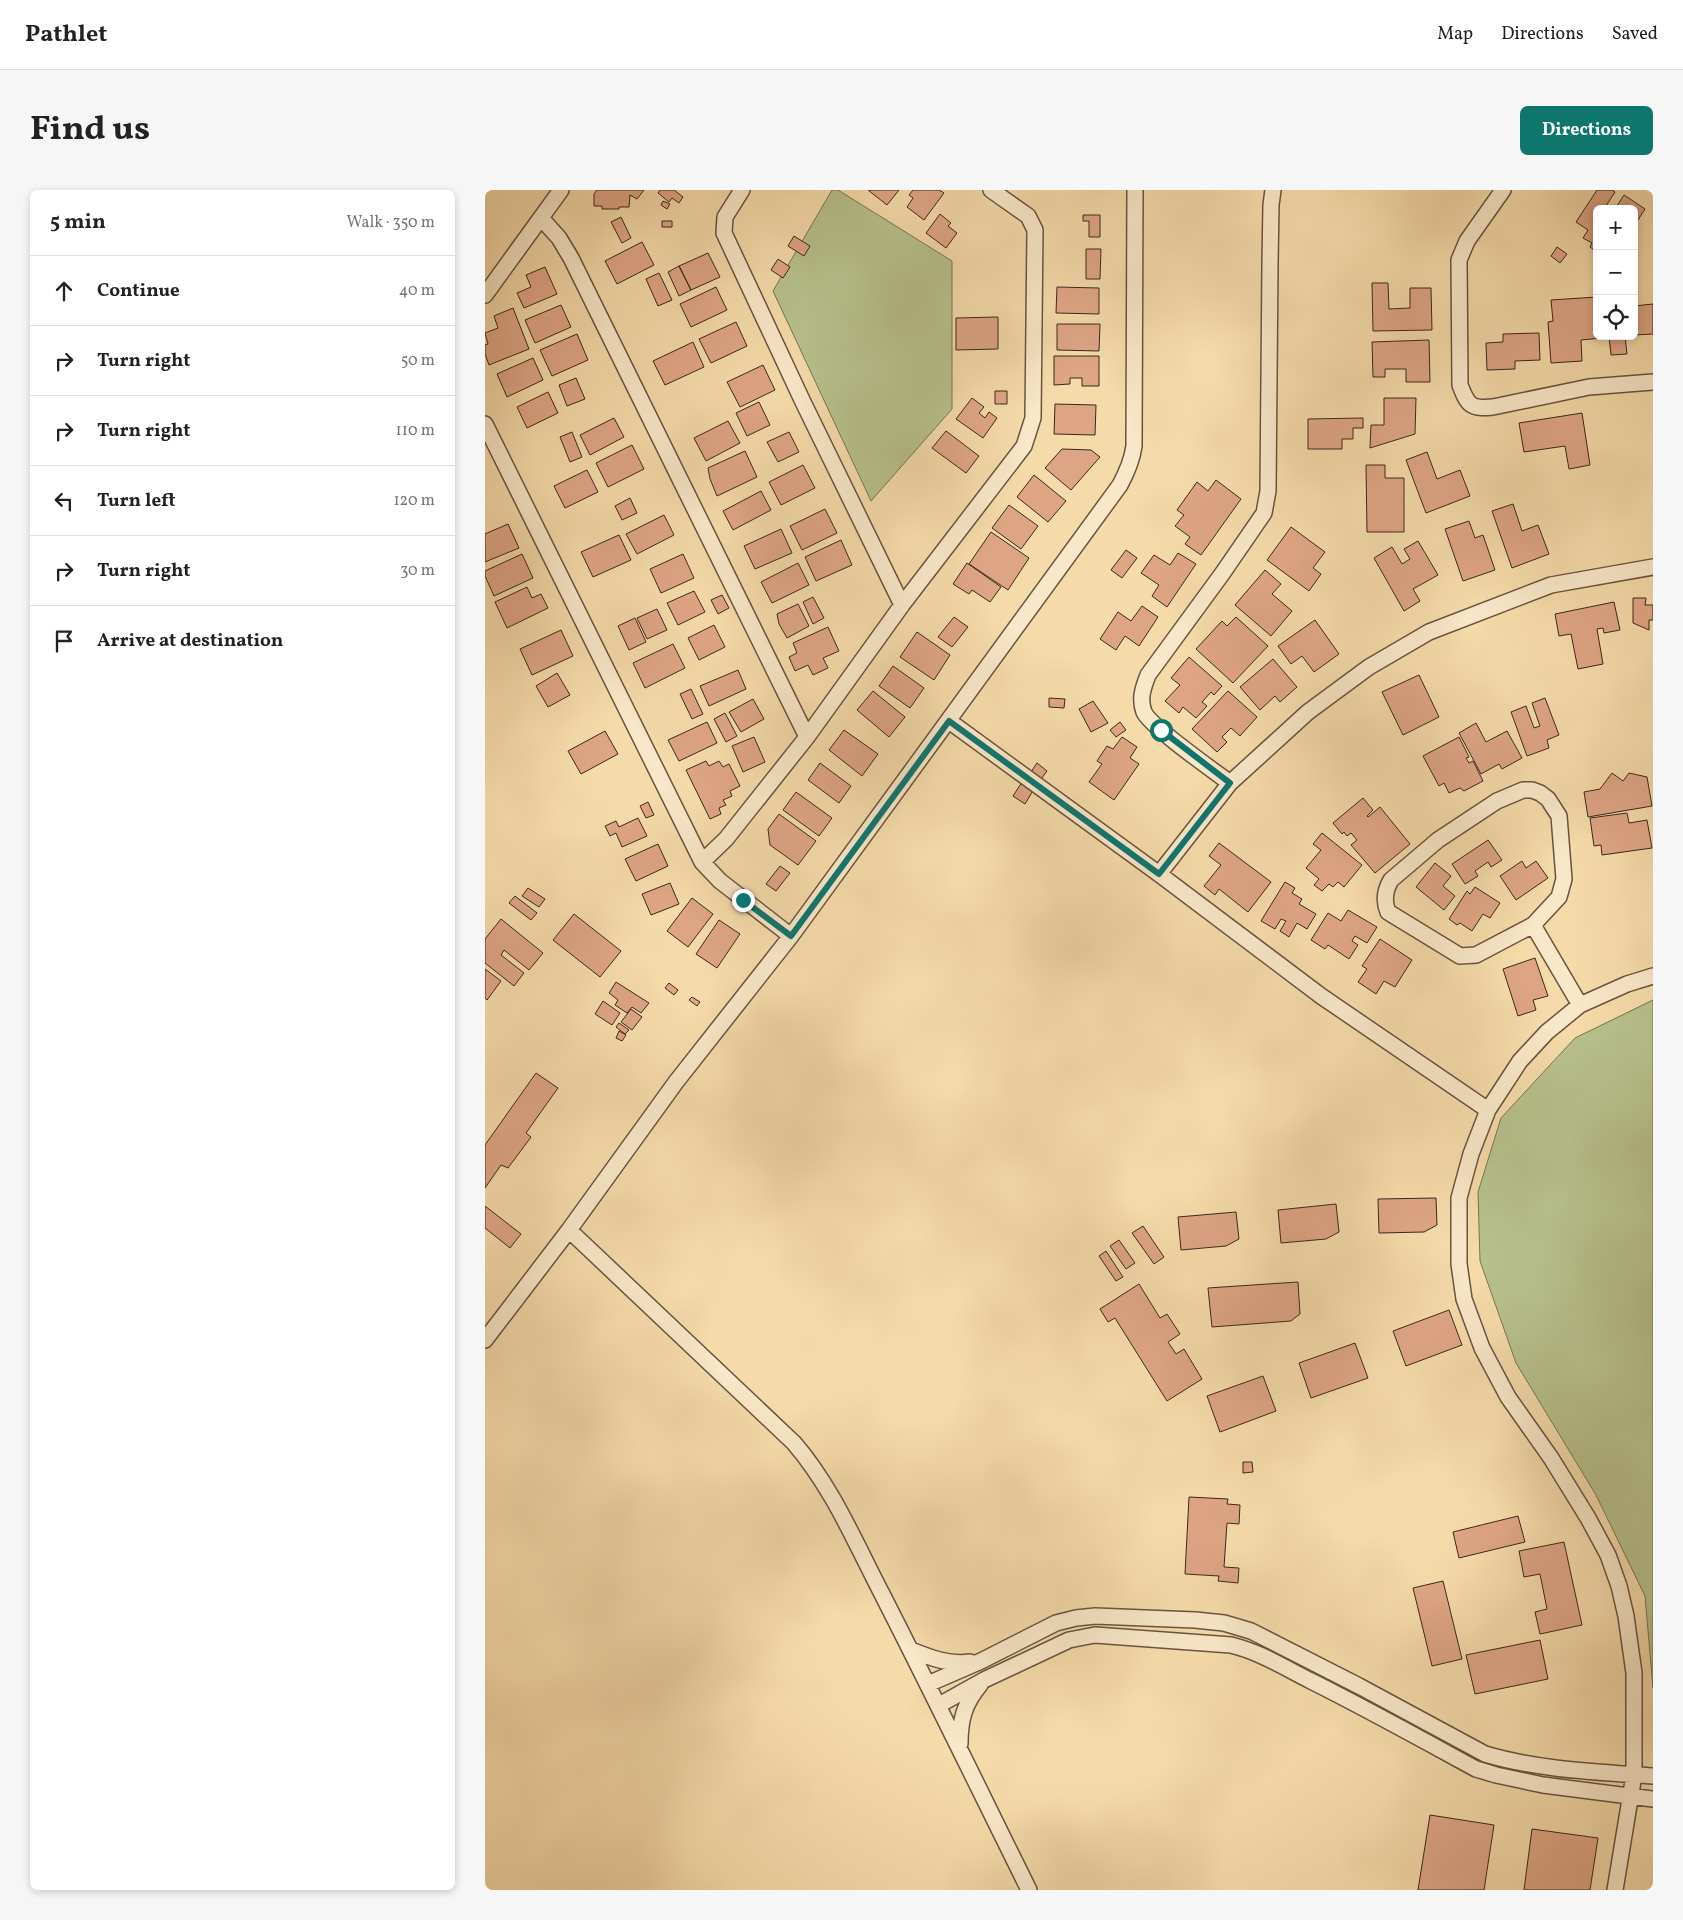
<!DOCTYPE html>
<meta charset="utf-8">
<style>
body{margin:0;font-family:Vollkorn,serif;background:#f6f6f6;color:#222}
.controls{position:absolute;right:15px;top:15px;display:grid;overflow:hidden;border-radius:8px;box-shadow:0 2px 8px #0003}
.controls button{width:45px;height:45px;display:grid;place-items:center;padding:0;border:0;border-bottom:1px solid #e0e0e0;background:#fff;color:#222;font:25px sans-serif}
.stop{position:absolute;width:15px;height:15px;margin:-11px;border:4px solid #0f766e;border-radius:50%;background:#fff}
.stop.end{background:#0f766e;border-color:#fff;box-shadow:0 1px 5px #0008}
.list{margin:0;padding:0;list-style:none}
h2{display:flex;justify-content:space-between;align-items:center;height:65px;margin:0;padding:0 20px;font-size:21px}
h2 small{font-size:16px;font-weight:400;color:#767676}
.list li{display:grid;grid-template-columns:32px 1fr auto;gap:15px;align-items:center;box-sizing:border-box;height:70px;padding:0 20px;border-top:1px solid #e0e0e0}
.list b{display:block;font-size:19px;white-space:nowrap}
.list em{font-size:16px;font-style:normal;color:#767676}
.icon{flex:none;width:28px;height:28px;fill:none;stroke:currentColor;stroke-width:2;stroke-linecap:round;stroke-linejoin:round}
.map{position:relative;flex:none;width:1168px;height:1700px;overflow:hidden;border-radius:8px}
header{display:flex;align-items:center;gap:30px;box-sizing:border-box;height:70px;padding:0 25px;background:#fff;border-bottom:1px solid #e0e0e0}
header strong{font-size:24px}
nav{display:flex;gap:28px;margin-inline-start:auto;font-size:18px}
.intro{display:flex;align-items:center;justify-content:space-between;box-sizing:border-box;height:120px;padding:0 30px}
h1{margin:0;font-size:35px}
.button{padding:12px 22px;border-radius:8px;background:#0f766e;color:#fff;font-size:18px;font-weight:700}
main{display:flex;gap:30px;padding:0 30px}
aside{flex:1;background:#fff;border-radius:8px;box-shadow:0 2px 8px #0003}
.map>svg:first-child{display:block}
.green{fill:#b7c18c;stroke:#7a7454}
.building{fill:#dea585;stroke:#3c281c}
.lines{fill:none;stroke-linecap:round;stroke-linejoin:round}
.minor-casing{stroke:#6a5440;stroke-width:18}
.minor{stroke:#f8e7c8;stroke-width:15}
.route{stroke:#0f766e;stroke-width:6}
</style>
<header>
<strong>Pathlet</strong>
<nav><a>Map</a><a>Directions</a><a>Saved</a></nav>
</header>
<div class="intro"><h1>Find us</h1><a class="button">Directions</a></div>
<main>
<aside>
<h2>5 min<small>Walk · 350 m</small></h2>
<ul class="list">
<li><svg class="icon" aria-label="ahead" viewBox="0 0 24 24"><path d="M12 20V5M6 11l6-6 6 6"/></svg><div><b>Continue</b></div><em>40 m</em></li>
<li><svg class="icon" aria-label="right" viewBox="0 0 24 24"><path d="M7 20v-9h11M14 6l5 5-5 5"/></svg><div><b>Turn right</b></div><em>50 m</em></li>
<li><svg class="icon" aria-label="right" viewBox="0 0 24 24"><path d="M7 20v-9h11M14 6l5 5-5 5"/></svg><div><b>Turn right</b></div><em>110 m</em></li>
<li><svg class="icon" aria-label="left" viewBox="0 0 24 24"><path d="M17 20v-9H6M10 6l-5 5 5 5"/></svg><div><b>Turn left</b></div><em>120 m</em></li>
<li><svg class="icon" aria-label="right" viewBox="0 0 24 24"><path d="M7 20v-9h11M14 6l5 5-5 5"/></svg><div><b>Turn right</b></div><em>30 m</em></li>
<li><svg class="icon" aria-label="arrive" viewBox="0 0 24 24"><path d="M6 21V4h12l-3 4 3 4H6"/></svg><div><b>Arrive at destination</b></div></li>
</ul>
</aside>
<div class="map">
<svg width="1168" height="1700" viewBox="0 0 1168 1700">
<rect width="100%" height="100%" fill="#f5daaa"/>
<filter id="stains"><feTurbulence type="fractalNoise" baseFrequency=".004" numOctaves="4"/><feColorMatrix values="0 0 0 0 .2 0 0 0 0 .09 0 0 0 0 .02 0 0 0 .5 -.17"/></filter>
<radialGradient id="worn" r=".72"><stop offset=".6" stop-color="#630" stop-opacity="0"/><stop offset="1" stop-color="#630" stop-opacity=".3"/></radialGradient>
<path class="green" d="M 347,0 L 353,0 L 467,71 L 467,219 L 386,311 L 288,101 Z
M 1168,810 L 1168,1498 L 1160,1406 L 1111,1305 L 1031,1173 L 995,1071 L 993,1002 L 1016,928 L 1090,848 Z"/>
<path class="building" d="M 112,0 L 159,0 L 152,9 L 145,5 L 144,17 L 134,17 L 134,19 L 117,19 L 117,16 L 109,16 L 109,4 Z
M 175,0 L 189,0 L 198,7 L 194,13 L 187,8 L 184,12 L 173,3 Z
M 383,0 L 414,0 L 402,15 Z
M 428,0 L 454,0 L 459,3 L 439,30 L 422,17 L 428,8 L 424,5 Z
M 1112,0 L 1127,0 L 1130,2 L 1119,19 L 1112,19 L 1112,62 L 1105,57 L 1107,53 L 1098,48 L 1103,40 L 1091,32 Z
M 1139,5 L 1160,19 L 1149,36 L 1149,19 L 1130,19 Z
M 178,11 L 185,14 L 182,19 L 176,15 Z
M 455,24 L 466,33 L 463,36 L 472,43 L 461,58 L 441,43 Z
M 598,25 L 615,25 L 615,47 L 604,47 L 604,31 L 598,31 Z
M 136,27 L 146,48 L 137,53 L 126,32 Z
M 177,31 L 187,31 L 187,37 L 177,37 Z
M 309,46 L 325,56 L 319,66 L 303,56 Z
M 157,52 L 169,75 L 132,94 L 120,71 Z
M 1072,57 L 1082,64 L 1075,73 L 1066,66 Z
M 601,59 L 616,59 L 615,89 L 601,89 Z
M 223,63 L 235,87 L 206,100 L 194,76 Z
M 293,69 L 305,77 L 298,88 L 286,80 Z
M 194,76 L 206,100 L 194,106 L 183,82 Z
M 60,77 L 72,104 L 39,118 L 32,103 L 46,97 L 41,85 Z
M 174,83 L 187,110 L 173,116 L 161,89 Z
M 887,93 L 903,93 L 904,119 L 925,118 L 925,98 L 946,98 L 947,140 L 888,141 Z
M 231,97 L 242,120 L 206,137 L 195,114 Z
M 572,97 L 614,98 L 614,124 L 571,123 Z
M 1112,107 L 1112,146 L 1117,146 L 1117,148 L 1096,150 L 1097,171 L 1066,173 L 1063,132 L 1068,131 L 1066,110 Z
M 1168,114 L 1168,144 L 1149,145 L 1149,116 Z
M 76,115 L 86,137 L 50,153 L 40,130 Z
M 28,118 L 44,159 L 4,175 L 0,164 L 0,155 L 3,154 L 0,143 L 13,138 L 9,126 Z
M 513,127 L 513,159 L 471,160 L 471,128 Z
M 251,132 L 262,156 L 226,173 L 214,149 Z
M 572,134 L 615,134 L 614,161 L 572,160 Z
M 1054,143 L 1055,170 L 1030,171 L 1030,179 L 1002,180 L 1001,153 L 1018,152 L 1018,144 Z
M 92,144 L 103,170 L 67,186 L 55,160 Z
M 1124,146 L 1140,146 L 1142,164 L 1126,165 Z
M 944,150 L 945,192 L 921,192 L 921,179 L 900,179 L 900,187 L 888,187 L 887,152 Z
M 208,152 L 219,177 L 180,195 L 168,171 Z
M 569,166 L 614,166 L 614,196 L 597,196 L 597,188 L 585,188 L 585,194 L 569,195 Z
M 48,168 L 58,190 L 22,207 L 12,184 Z
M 278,175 L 290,200 L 255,217 L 242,192 Z
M 91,188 L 100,209 L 82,216 L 74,195 Z
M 510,201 L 522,201 L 522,214 L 510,214 Z
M 63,202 L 73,223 L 42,238 L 32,217 Z
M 487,208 L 499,217 L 494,223 L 500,228 L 504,222 L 512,228 L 498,248 L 471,229 Z
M 899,208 L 931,208 L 930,244 L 885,258 L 886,235 L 899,235 Z
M 274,212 L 285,235 L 262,246 L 251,223 Z
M 570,214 L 611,215 L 610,245 L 569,244 Z
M 1097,223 L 1105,275 L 1084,279 L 1080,256 L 1039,262 L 1034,233 Z
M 129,228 L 139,247 L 105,265 L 95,245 Z
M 878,228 L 878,238 L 868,238 L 868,249 L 857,249 L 857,259 L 823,259 L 823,229 Z
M 243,231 L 255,253 L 221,271 L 209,248 Z
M 461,241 L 494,266 L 481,283 L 447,258 Z
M 87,242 L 97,267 L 85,272 L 75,247 Z
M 304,242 L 314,262 L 293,272 L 282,252 Z
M 147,255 L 159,279 L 123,297 L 111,273 Z
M 577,259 L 606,260 L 615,267 L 586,300 L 560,278 Z
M 260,261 L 272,287 L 232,306 L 225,289 L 223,278 Z
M 942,262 L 952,289 L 975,280 L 985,306 L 941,323 L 921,270 Z
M 318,275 L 330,298 L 296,315 L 284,292 Z
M 881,275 L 900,275 L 900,288 L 919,288 L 919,342 L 882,342 Z
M 102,280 L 113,302 L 80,318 L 69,296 Z
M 549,285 L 581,311 L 563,332 L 532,307 Z
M 731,290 L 756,309 L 716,365 L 700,354 L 705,347 L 690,336 L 699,325 L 692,320 L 712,292 L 723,301 Z
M 276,301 L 286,320 L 248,340 L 238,321 Z
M 145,308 L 152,323 L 137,330 L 130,316 Z
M 1028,314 L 1037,341 L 1053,335 L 1064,364 L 1027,378 L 1007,321 Z
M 524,315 L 553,336 L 536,359 L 507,338 Z
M 340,319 L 352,343 L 317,360 L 305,336 Z
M 179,325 L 189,345 L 152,364 L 141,344 Z
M 984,331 L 990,348 L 998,345 L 1010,380 L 978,391 L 960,339 Z
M 23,334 L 34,358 L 0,372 L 0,344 Z
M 806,337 L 840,362 L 828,378 L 836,384 L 824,401 L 782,370 Z
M 296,339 L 307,363 L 270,379 L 259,356 Z
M 506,342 L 544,368 L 523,400 L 484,374 Z
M 134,345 L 146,370 L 108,387 L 96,362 Z
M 356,350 L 367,375 L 331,391 L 320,367 Z
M 933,351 L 953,385 L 928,399 L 935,411 L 919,421 L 889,368 L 907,357 L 917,374 L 925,369 L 919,359 Z
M 641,360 L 652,368 L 637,388 L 626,380 Z
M 693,363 L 711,374 L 682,417 L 667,406 L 674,395 L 656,383 L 669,365 L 685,375 Z
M 37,364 L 48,388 L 9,406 L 0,386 L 0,381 Z
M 198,364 L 209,388 L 176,403 L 165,379 Z
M 313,373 L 324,395 L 287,413 L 276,392 Z
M 482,373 L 516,397 L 505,412 L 487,400 L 484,404 L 468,394 Z
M 780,380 L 796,394 L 787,404 L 807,421 L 786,446 L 750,415 Z
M 42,397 L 47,408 L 56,404 L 63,418 L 22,438 L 10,412 Z
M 209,401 L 220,422 L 193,435 L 182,413 Z
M 237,405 L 244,418 L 233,424 L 226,410 Z
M 328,407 L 339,428 L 328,434 L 318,412 Z
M 1148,408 L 1161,408 L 1160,415 L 1168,415 L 1168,430 L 1164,430 L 1164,440 L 1148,433 Z
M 1129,412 L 1135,440 L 1119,443 L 1118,438 L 1112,439 L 1118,474 L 1093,479 L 1086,444 L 1074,446 L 1070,424 Z
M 313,414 L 324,436 L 302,448 L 294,434 L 292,424 Z
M 657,416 L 673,427 L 654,456 L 640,446 L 631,460 L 615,449 L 633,422 L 646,431 Z
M 172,419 L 182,440 L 162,449 L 152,428 Z
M 469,427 L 483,437 L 467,457 L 453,447 Z
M 751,427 L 783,456 L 748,493 L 711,459 L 737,431 L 742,436 Z
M 150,428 L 161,452 L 144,460 L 133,436 Z
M 830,430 L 854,464 L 829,482 L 817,466 L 806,474 L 793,456 Z
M 229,435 L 240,457 L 214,470 L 203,448 Z
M 343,437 L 354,461 L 338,468 L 343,478 L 328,485 L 323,475 L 310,481 L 304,467 L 312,463 L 308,453 Z
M 76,440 L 88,466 L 47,485 L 35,459 Z
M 432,442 L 465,465 L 449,490 L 415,467 Z
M 188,454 L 200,478 L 160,498 L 148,473 Z
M 704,467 L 737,496 L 729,505 L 726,502 L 717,512 L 722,516 L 711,528 L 698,517 L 694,523 L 680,511 L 695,495 L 686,488 Z
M 788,469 L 812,497 L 795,512 L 790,506 L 775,520 L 755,497 Z
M 408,476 L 439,498 L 425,518 L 394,496 Z
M 253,480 L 261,499 L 224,516 L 215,496 Z
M 72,483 L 85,505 L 63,517 L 51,496 Z
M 934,485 L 954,527 L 918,545 L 897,502 Z
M 206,499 L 218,524 L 207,529 L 195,504 Z
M 388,501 L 420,527 L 404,547 L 372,520 Z
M 743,501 L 772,527 L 755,546 L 746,538 L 737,547 L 742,552 L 732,562 L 707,539 Z
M 564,508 L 580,509 L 579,518 L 564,517 Z
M 1060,508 L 1074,545 L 1062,550 L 1064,558 L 1042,566 L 1026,522 L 1041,516 L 1049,538 L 1055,536 L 1047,513 Z
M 268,509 L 279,529 L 256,542 L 244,522 Z
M 608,511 L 623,533 L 606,542 L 594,519 Z
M 240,523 L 252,546 L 241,552 L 229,529 Z
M 222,532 L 232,553 L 194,571 L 183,550 Z
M 635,532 L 641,540 L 631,547 L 625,540 Z
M 991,533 L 1001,552 L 1022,541 L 1037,568 L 1017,579 L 1014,574 L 996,584 L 974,543 Z
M 359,540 L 393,564 L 377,586 L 344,560 Z
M 120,541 L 133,564 L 96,584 L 83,561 Z
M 269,547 L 280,572 L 258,582 L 247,556 Z
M 637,547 L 652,557 L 645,568 L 654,574 L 629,610 L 604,592 L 617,574 L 612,571 L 622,556 L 628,559 Z
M 974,547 L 984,567 L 981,568 L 984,573 L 988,571 L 998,591 L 979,601 L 975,598 L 964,603 L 959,593 L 954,596 L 938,566 Z
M 221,571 L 224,576 L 234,571 L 238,577 L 244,574 L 255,596 L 245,601 L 247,606 L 238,610 L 241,615 L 234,618 L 236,624 L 225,629 L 201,580 Z
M 335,573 L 366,596 L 354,613 L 323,590 Z
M 552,573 L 562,581 L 554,592 L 544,585 Z
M 1127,583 L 1138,591 L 1144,583 L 1162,587 L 1167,616 L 1103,627 L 1099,602 L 1115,599 Z
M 537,592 L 549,599 L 540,614 L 528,606 Z
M 311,602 L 347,628 L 334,646 L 298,620 Z
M 878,608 L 888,620 L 882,626 L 883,627 L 895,617 L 925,654 L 890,683 L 866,655 L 872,650 L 866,643 L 862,646 L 859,642 L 857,644 L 848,633 Z
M 163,612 L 169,625 L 161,628 L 155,616 Z
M 1142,623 L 1144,633 L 1162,630 L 1167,658 L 1117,665 L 1116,655 L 1109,656 L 1105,628 Z
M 294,624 L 331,651 L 313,675 L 285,655 L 283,639 Z
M 153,628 L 162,646 L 137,657 L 131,643 L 125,646 L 120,636 L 131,631 L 134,637 Z
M 837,643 L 877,675 L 859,697 L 853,692 L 848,697 L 844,694 L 837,701 L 829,695 L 834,689 L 821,678 L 836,660 L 828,654 Z
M 1003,650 L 1017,670 L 1006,677 L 1003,672 L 990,681 L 993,686 L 980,694 L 967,674 Z
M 734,653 L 786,692 L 763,722 L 734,699 L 730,705 L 719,696 L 736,675 L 724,666 Z
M 173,654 L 183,676 L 151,691 L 140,669 Z
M 1037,671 L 1041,678 L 1051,671 L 1063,688 L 1031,710 L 1015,686 Z
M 950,673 L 966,686 L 958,696 L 970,706 L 959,720 L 931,697 Z
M 295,676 L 305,683 L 291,701 L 281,694 Z
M 800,692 L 810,698 L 807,703 L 817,709 L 814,714 L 831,724 L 822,739 L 812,733 L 804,747 L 795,741 L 801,731 L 796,729 L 790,739 L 776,731 Z
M 185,693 L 194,714 L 166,725 L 157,704 Z
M 990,697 L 1015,713 L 1005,728 L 998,724 L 987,741 L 975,733 L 972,735 L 964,729 L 982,701 L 985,704 Z
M 43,698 L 60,709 L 54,717 L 37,706 Z
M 30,706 L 52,723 L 46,730 L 24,713 Z
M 207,708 L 228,724 L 203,757 L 182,741 Z
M 863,720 L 892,737 L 882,753 L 870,746 L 867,751 L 873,755 L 864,769 L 843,755 L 840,759 L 826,750 L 843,723 L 856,731 Z
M 89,724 L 136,761 L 115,787 L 68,750 Z
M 16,729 L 58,763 L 44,780 L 19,760 L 16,765 L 39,783 L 29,796 L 0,773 L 0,749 Z
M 234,730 L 255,744 L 232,778 L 211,764 Z
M 895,749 L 927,770 L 910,797 L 899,791 L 891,804 L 873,792 L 882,779 L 877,776 Z
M 1050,768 L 1063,806 L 1048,810 L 1051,820 L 1033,826 L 1018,779 Z
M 0,779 L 16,791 L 2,810 L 0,808 Z
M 131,792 L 164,813 L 156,823 L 147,817 L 142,823 L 130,815 L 133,810 L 124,803 Z
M 184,793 L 193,800 L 189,805 L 180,798 Z
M 207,807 L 215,812 L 212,816 L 204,810 Z
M 118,811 L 135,823 L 127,835 L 110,824 Z
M 146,819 L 157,827 L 147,840 L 136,832 Z
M 134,833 L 144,840 L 140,844 L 131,837 Z
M 134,841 L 141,845 L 137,851 L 131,848 Z
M 51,883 L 73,898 L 41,943 L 46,947 L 23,978 L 16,975 L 0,998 L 0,955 Z
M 951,1008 L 952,1035 L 939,1042 L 894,1043 L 893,1009 Z
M 851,1014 L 854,1042 L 841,1049 L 796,1053 L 793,1020 Z
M 0,1016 L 36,1044 L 25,1058 L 0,1038 Z
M 751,1022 L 754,1049 L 741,1056 L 696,1060 L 693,1027 Z
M 658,1036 L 679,1067 L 669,1074 L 647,1043 Z
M 634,1050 L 650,1073 L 641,1079 L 625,1056 Z
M 621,1061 L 638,1087 L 631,1091 L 614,1066 Z
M 813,1092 L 815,1124 L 806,1131 L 727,1137 L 723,1098 Z
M 654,1094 L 675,1128 L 682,1124 L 695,1144 L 683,1152 L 691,1164 L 699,1159 L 717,1189 L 682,1211 L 630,1128 L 623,1132 L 615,1119 Z
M 964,1120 L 977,1155 L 921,1176 L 908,1141 Z
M 870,1153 L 883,1188 L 826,1208 L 814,1173 Z
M 778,1186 L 791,1221 L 735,1242 L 722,1206 Z
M 758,1272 L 767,1272 L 768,1282 L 758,1283 Z
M 704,1307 L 743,1309 L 742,1314 L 755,1315 L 754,1334 L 742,1333 L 739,1377 L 754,1378 L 753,1393 L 733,1391 L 734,1386 L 700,1384 Z
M 1033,1326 L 1040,1352 L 974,1368 L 968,1342 Z
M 1079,1352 L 1097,1435 L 1055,1444 L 1050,1422 L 1062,1419 L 1055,1384 L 1039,1387 L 1034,1361 Z
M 958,1391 L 977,1469 L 947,1476 L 928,1398 Z
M 1055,1450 L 1063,1489 L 990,1504 L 981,1465 Z
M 945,1625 L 1009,1635 L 999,1700 L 933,1700 Z
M 1047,1639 L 1113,1648 L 1105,1700 L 1039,1700 Z"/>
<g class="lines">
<g class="minor-casing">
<path id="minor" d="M 257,0 L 240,27 L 239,43 L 318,212 L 417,415
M 1018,0 L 982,51 L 974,70 L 975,195 C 983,216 986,219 1008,217 L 1104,197 L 1168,192
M 56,28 L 74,48 L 86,68 L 322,547
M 0,105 L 76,0
M 0,234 L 217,672 L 235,691 L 306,746
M 464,531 L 674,684 L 836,806 L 1003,920
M 745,593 C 729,581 665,536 659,522 C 654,509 658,498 663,485 L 737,384 L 779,323 L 783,301 L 785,73 L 786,15 L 788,0
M 217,672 L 241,649 L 322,547 L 417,415 L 539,256 L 548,228 L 550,40 L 543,26 L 506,0
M 674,684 L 745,593 L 823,522 L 884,477 L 944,442 L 1066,395 L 1168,377
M 1048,735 L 1074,707 L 1079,689 L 1074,626 L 1063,609 L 1055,603 L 1047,600 L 1038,600 L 1012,611 L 953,650 L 906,690 C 900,700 898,710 903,722 L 975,766 L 991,765 L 1048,735 L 1095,815
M 84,1040 L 309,1253 C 347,1297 370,1352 397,1404 C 447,1502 495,1601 544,1700
M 0,1150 L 84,1040 L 191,892 L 306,746 L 635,295 C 642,282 647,271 649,256 L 650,0
M 426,1460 C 446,1468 464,1475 485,1472
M 443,1494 L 496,1471 L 571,1433 L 591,1428 L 610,1426 L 710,1430 L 739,1433 L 766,1441 L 874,1496 L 1000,1564 C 1054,1580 1112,1582 1168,1586
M 454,1515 L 499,1490 L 584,1450 L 610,1445 L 746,1455 C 775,1462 800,1478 826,1491 C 882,1519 936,1549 991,1579 L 1011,1585 L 1058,1595 L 1168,1609
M 475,1554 C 475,1530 479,1514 495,1495
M 1130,1700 L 1149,1585 L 1149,1483 L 1141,1426 L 1134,1396 L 1123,1365 L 1103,1328 L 1066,1268 L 1023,1207 L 997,1158 L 979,1109 L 974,1074 L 974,1008 L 986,964 L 1003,920 L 1035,871 L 1062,842 L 1095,815 L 1142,794 L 1168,786"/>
</g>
<use href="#minor" class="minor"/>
</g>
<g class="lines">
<path class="route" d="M 258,710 L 306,746 L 464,531 L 674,684 L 745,593 L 676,540"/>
</g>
<rect width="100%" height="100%" filter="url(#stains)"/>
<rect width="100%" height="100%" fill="url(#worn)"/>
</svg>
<div class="controls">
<button>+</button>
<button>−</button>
<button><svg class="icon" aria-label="locate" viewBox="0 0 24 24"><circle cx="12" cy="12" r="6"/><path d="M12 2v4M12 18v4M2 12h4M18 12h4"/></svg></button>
</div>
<div class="stop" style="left:676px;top:540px"></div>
<div class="stop end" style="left:258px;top:710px"></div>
</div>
</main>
